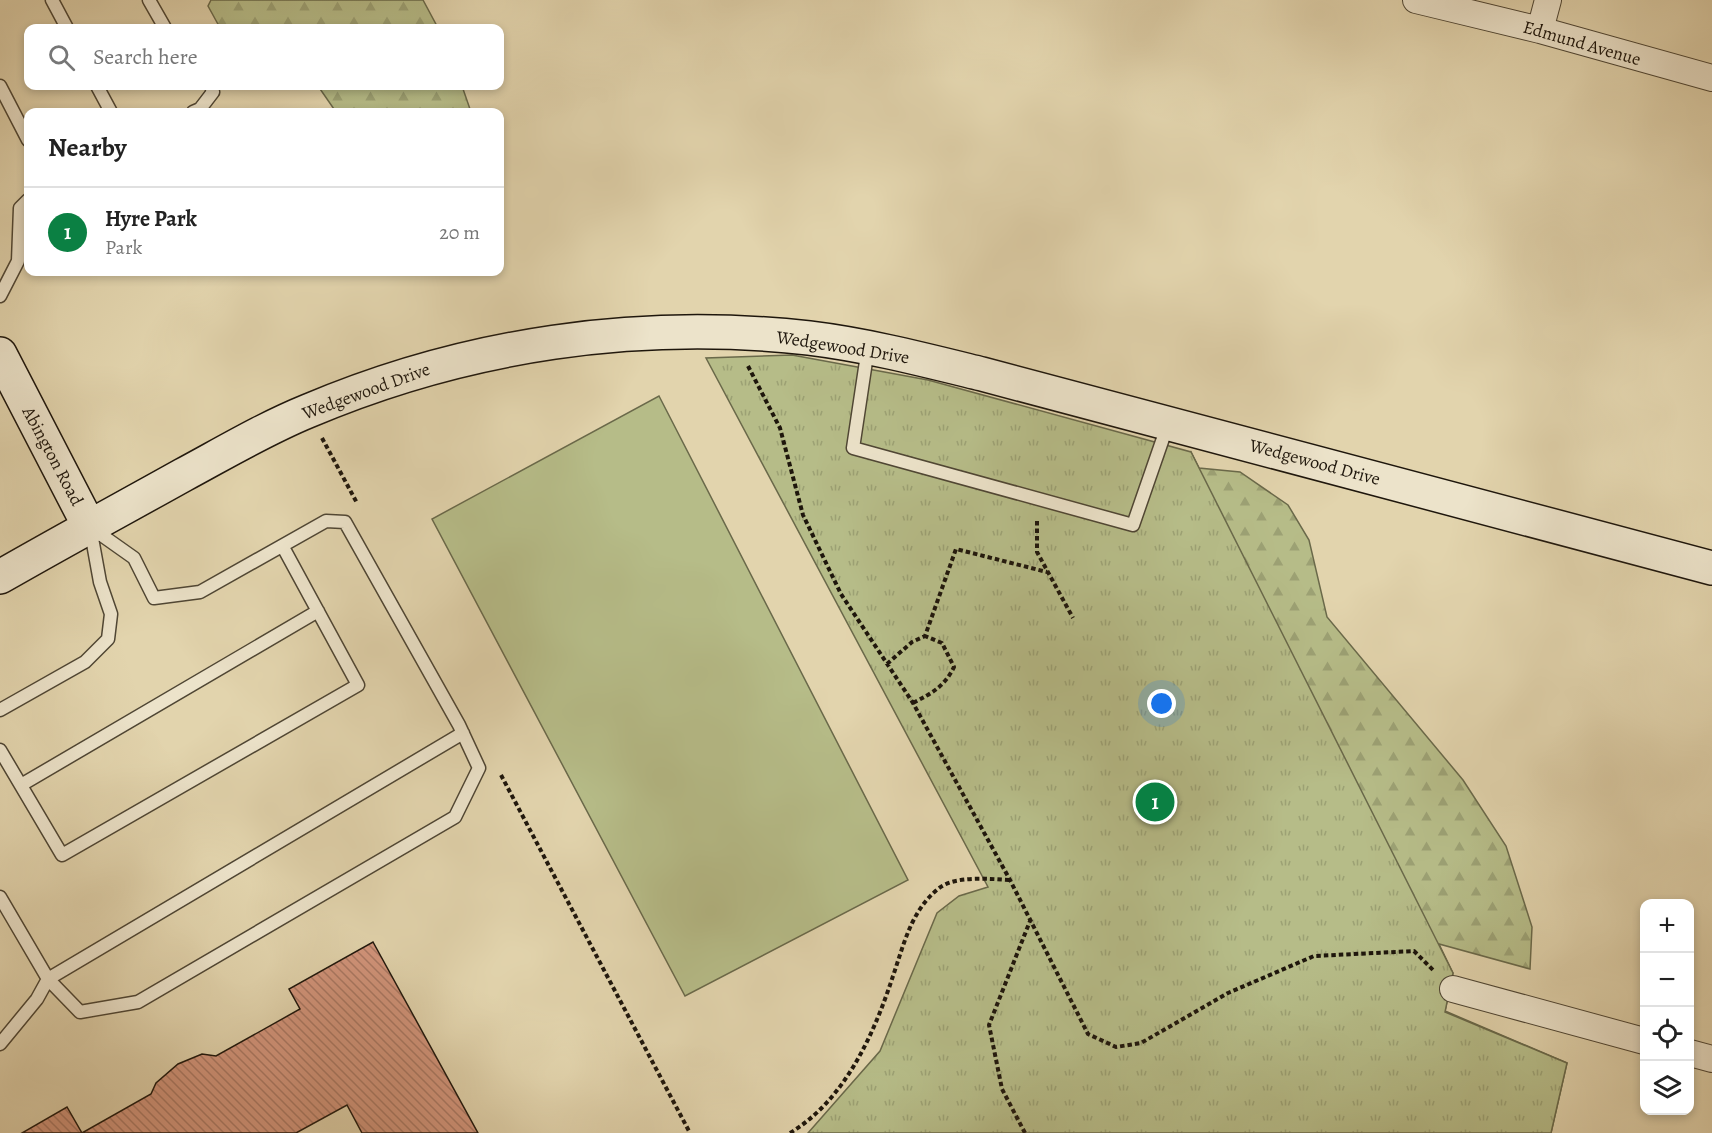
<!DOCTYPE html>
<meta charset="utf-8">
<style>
body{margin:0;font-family:Alegreya,serif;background:#f2f2f2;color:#222}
.controls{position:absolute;right:18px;bottom:18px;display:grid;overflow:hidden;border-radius:12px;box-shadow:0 3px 9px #0003}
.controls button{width:54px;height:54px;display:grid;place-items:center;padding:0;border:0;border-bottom:2px solid #e0e0e0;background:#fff;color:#222;font:30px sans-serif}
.you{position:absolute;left:1162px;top:704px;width:21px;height:21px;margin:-15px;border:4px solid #fff;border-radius:50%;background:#1a73e8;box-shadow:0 0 0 9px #1a73e833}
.badge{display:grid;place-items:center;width:39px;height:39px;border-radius:50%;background:#0b8043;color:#fff;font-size:20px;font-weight:700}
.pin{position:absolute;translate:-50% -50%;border:3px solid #fff;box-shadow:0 2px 6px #0006}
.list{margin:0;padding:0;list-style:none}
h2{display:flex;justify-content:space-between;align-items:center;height:78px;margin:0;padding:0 24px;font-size:26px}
h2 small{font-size:20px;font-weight:400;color:#767676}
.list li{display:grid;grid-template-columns:39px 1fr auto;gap:18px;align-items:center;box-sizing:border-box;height:90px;padding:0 24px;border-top:2px solid #e0e0e0}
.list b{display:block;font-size:22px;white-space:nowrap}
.list p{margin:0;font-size:20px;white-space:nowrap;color:#767676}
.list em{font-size:20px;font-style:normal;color:#767676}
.icon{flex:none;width:33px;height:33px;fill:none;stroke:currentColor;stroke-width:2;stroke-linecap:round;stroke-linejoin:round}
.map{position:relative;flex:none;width:1712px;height:1133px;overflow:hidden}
.search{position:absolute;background:#fff;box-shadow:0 3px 9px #0003;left:24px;top:24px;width:480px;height:66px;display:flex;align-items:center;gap:15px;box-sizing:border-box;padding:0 21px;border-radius:12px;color:#767676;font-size:22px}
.panel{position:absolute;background:#fff;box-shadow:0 3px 9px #0003;left:24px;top:108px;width:480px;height:168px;border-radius:12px}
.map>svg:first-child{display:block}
.green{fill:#b6bc88;stroke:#6a694a;stroke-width:1.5}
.forest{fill:url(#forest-firs);stroke:#6a694a;stroke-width:1.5}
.park{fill:url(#park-tufts);stroke:#6a694a;stroke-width:1.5}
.building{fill:url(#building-back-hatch);stroke:#1e160c;stroke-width:1.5}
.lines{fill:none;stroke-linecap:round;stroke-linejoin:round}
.lane-casing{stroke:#4f4634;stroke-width:15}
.street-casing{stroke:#4f4634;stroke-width:28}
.secondary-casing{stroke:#1e160c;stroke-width:36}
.path{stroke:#1e160c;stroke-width:4;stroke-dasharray:4.5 3;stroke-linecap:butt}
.lane{stroke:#ece3ca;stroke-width:12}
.street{stroke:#ece3ca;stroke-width:26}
.secondary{stroke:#ece3ca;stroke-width:33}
.labels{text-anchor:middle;stroke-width:4.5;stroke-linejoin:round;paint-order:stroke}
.street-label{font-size:18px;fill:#1e160c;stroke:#ece3ca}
</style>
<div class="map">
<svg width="1712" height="1133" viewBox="0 0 1712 1133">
<defs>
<pattern id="forest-firs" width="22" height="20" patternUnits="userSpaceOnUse" patternTransform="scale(1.5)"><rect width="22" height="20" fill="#b6bc88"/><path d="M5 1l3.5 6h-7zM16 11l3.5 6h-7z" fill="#9ca174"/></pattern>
<pattern id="park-tufts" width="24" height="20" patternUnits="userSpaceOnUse" patternTransform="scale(1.5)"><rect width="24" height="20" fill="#b6bc88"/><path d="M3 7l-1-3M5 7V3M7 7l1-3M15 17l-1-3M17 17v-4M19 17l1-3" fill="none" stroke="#9ca174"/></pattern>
<pattern id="building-back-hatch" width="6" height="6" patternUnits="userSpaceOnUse" patternTransform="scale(1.5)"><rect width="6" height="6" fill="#d3957c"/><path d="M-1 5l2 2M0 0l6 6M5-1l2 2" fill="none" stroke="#ab7964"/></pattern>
</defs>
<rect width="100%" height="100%" fill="#e2d4ad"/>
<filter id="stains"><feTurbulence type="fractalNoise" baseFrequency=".00333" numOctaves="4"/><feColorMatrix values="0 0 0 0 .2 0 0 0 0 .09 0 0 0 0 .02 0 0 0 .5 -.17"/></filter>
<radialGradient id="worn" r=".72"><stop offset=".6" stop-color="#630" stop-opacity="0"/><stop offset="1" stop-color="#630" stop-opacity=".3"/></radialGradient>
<path class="green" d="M 659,396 L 908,880 L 685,996 L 432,519 Z"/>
<path class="forest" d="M 211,0 L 423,0 L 438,28 L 225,28 L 219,26 L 208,6 Z
M 318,86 L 462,86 L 471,112 L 336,112 Z
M 1191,452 L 1199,468 L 1240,472 L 1288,505 L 1309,540 L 1327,617 L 1463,780 L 1506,846 L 1532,927 L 1530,969 L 1439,944 L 1453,973 L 1445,1011 L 1567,1063 L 1551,1133 L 842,1133 L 978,913 Z"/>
<path class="park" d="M 792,355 L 928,380 L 1191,452 L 1453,973 L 1445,1012 L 1567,1063 L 1551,1133 L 808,1133 L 880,1051 L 937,913 L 959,896 L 988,887 L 706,358 Z"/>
<path class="building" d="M 373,942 L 478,1133 L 362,1133 L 347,1105 L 296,1133 L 22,1133 L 67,1107 L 82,1133 L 151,1094 L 156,1083 L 178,1064 L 202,1054 L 216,1056 L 300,1009 L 289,989 Z"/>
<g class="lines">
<g class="lane-casing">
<path id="lane" d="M 52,0 L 67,28
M 149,0 L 165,28
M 0,86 L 28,140
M 97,86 L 111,112
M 193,112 L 200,109 L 213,92 L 211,86
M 0,296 L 18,261 L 20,208 L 28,200
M 868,348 L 853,448 L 1133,525 L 1168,424
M 0,710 L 85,662 L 108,639 L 111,614 L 100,582 L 90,527
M 0,750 L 62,855 L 358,685 L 283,547
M 21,785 L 318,611
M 0,897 L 48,979 L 80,1012 L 138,1002 L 455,817 L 479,768 L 459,725 L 345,522 L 326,521 L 200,592 L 154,598 L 134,558 L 93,529
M 0,1044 L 37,999 L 48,979 L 463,733"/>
</g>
<g class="street-casing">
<path id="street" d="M 1416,0 L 1540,30 L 1712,78
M 1540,30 L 1548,0
M 1453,989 L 1644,1041
M 1690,1053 L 1712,1059"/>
</g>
<g class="secondary-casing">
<path id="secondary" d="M 0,354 L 89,526
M 0,577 C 61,542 122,509 183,475 C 224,453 264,429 308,411 C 466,344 638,319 809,338 C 867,345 925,360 982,374 L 1712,568"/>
</g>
<path class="path" d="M 748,366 L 780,428 L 803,515 L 841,594 L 913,703 L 1010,880 L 1088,1034 L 1116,1047 L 1141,1043 L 1228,993 L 1314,956 L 1414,951 L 1433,970
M 322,438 L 357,503
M 1037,521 L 1037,552 L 1073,618
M 887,664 L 912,642 L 925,636 L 956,549 L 1047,572
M 913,703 C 932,693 944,687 954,667 L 942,643 L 925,636
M 501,775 L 690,1133
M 790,1133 C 845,1100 874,1034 893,976 C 904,944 911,911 938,889 C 954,875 990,879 1009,880
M 1025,1133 L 1002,1089 L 989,1025 L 1030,921"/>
<use href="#lane" class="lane"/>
<use href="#street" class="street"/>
<use href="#secondary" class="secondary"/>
</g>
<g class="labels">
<g class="street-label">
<text transform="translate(1582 43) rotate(16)" y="6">Edmund Avenue</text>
<text transform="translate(843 347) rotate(9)" y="6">Wedgewood Drive</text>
<text transform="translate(366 391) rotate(-20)" y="6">Wedgewood Drive</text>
<text transform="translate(53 456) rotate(62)" y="6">Abington Road</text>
<text transform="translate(1315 462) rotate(15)" y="6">Wedgewood Drive</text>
</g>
</g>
<rect width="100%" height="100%" filter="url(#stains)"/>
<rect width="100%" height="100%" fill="url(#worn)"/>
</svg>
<div class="controls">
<button>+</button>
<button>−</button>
<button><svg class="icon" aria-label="locate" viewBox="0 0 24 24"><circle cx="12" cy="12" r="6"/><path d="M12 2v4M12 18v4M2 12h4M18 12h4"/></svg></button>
<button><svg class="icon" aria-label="layers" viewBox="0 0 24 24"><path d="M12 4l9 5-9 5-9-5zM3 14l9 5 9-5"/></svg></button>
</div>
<div class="you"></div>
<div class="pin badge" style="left:1155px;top:802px">1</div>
<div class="search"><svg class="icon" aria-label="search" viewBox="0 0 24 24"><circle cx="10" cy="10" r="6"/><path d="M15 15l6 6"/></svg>Search here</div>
<section class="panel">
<h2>Nearby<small></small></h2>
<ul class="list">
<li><span class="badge">1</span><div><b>Hyre Park</b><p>Park</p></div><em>20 m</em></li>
</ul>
</section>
</div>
